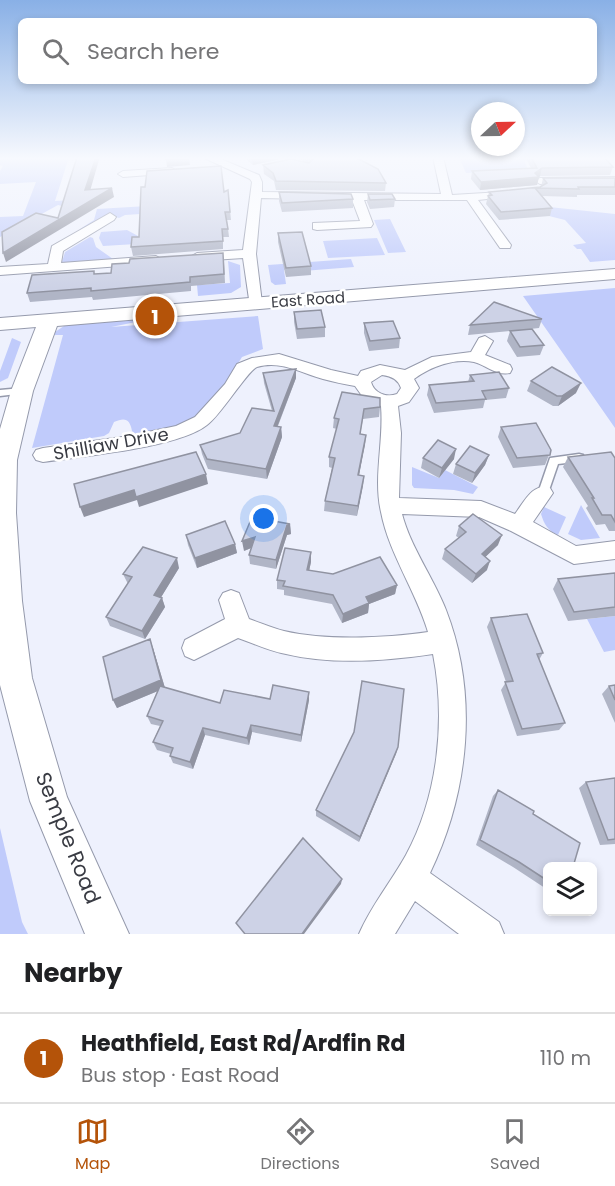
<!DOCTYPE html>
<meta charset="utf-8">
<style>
body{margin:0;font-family:Poppins,sans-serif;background:#f6f6f6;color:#202124}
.controls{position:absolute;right:18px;bottom:18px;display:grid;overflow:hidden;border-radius:9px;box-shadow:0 3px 9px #0003}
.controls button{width:54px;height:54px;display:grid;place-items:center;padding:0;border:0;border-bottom:2px solid #e0e0e0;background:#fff;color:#202124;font:30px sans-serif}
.compass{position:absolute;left:471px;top:102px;width:54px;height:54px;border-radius:50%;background:#fff;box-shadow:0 3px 9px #0003;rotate:68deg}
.you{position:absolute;left:264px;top:519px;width:21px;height:21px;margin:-15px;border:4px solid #fff;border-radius:50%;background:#1a73e8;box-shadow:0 0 0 9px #1a73e833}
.badge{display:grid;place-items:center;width:39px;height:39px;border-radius:50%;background:#b45309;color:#fff;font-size:20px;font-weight:700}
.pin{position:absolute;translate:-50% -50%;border:3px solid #fff;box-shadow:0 2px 6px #0006}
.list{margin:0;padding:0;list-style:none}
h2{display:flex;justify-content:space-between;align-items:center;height:78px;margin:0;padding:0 24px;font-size:26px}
h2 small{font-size:20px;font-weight:400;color:#757577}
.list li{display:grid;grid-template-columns:39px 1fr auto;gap:18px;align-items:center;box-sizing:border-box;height:90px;padding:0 24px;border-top:2px solid #e0e0e0}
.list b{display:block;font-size:22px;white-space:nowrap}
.list p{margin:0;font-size:20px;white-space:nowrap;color:#757577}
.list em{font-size:20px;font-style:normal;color:#757577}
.icon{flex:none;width:33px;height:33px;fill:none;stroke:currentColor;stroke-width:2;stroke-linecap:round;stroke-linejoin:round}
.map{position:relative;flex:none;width:615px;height:934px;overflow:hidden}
.search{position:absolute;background:#fff;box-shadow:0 3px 9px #0003;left:18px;right:18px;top:18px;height:66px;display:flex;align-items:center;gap:15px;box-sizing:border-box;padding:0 21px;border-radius:9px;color:#757577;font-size:22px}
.sheet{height:168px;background:#fff}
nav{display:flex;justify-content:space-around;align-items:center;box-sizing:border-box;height:84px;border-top:2px solid #e0e0e0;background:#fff;font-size:16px;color:#757577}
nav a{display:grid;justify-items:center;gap:3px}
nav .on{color:#b45309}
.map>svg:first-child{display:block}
.green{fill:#c0cbfb}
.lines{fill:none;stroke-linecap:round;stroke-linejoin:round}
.service-casing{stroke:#959aac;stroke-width:3}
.minor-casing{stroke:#959aac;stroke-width:2}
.tertiary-casing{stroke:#959aac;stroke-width:2}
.service{fill:#fff;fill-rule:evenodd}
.minor{fill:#fff;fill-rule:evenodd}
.tertiary{fill:#fff;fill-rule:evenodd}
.wall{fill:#b0b5c6}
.shaded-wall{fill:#9093a1}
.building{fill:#cdd2e6;stroke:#9093a1;stroke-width:1.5}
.labels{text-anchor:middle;stroke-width:5;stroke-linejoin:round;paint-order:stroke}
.far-street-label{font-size:15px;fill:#393b43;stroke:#fff}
.street-label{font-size:18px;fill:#393b43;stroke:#fff}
.near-street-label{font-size:21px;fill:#393b43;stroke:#fff}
</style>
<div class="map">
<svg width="615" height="934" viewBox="0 0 615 934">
<rect width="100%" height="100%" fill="#eef1fd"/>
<path class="green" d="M 0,157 L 69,157 L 55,201 L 91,199 L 84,212 L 58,205 L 0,237 L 0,217 L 23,216 L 36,182 L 0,184 L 0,171 L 3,166 L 0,165 Z
M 459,157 L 594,157 L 597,161 L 524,160 L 528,170 L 466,173 Z
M 181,204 L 171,212 L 125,215 L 119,218 L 109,215 L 85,230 L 80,229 L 94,220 L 97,209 Z
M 540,206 L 615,214 L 615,260 L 590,262 L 581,249 L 577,249 L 573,245 L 586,243 L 565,220 L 549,216 Z
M 390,219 L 406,252 L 388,253 L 374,220 Z
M 127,230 L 138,236 L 139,240 L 136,244 L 103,246 L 99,238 L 101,232 Z
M 90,237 L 93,238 L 96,247 L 113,259 L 65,264 L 62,262 L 65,252 Z
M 377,238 L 385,255 L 328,258 L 323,241 Z
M 351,259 L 354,267 L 303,271 L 302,268 L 284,270 L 286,284 L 275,285 L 271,282 L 268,265 Z
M 228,261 L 240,265 L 241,287 L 231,293 L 198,296 L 197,285 L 230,283 Z
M 615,288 L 615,428 L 523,296 Z
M 258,316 L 263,349 L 242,357 L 223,388 L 198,416 L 178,427 L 138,436 L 132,431 C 130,419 125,417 114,422 L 109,433 L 104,436 L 32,448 L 63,335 L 55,335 L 55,332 L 67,324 L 137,319 L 136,322 L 111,327 Z
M 12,338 L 21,342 L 8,378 L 0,382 L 0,371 Z
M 412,467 L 439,478 L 445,470 L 478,487 L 473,494 L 454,490 L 414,488 L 412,485 Z
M 581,505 L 600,538 L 581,540 L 568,534 Z
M 544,507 L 566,517 L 558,535 C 548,531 544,524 541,514 Z
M 615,616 L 615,650 L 604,652 L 587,619 Z
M 0,828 L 22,922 L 28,934 L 0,934 Z"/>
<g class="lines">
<g class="service-casing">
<path id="service" d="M 22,388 L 25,389 L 27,391 L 25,393 L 0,396 L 0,390 Z
M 579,454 L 583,455 L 584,458 L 583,461 L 558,464 L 547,496 L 539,496 L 538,493 L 550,458 Z"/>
</g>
<g class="minor-casing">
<path id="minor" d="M 202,157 L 216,157 L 259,175 L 262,182 L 262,192 L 441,194 L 433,157 L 443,157 L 452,195 L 518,191 L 518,195 L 514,196 L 478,200 L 511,245 L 510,248 L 500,248 L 467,200 L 364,200 L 373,224 L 371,227 L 317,230 L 313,229 L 313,223 L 360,221 L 352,200 L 261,198 L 256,254 L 262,303 L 255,307 L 250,306 L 243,258 L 197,261 L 190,257 L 197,253 L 243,250 L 252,182 L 250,179 Z
M 172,168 L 177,171 L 176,173 L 123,177 L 118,174 L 123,171 Z
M 615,177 L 615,183 L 540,184 L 535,181 L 540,178 Z
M 110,213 L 116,217 L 114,220 L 63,251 L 61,263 L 156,256 L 163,260 L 161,263 L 0,275 L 0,267 L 48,264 L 52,246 Z
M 485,336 L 493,341 L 485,355 L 510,365 L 512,369 L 510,373 C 496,376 486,365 474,362 C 454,358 430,367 414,379 L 419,388 L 409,402 L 398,406 L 401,433 L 399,498 L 481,501 L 515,514 C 524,502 533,482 550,488 L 553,493 L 533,522 L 576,546 L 615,541 L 615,559 L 574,564 L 511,531 L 479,517 L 402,514 C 411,548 433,577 446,610 C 479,695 469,792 430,873 L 499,922 L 504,934 L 459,934 L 415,901 L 395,934 L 359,934 C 371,906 391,882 406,855 C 438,796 446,720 433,654 C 387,661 332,665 286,654 C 269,651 253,643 238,638 L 194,660 L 185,656 L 182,648 L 185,640 L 225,619 L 219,600 L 223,593 L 231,590 L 239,593 L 249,619 C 261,623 272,628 284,631 C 326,641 386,638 428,632 C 416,591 389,554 381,512 C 373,478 384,441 381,406 L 365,400 L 355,386 C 344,384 334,382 323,379 C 301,373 281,360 257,367 C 248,370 221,415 207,425 C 178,448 82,456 43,462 L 36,460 L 33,455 L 36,450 L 43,448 L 129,436 L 176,426 L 195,417 L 225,384 L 237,364 L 252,358 L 279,354 L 331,370 L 358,376 L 361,371 L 380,365 L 405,370 L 432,357 L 471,352 L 479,338 ZM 382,375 C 391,376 398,379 401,388 L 397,394 C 386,398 374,393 371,382 Z"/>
</g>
<g class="tertiary-casing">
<path id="tertiary" d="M 615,269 L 615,279 L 57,326 L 33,391 L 17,460 L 16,513 L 22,601 L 32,678 L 67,797 L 129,934 L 85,934 L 30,801 L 0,685 L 0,429 L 11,391 L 36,327 L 0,330 L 0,318 Z"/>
</g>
<use href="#service" class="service"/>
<use href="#minor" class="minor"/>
<use href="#tertiary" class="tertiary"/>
</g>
<path class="wall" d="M 243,157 L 290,157 L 253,165 Z
M 291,157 L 355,157 L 386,183 L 385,191 L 276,190 L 274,181 L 264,174 L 263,165 L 307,162 Z
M 525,157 L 604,157 L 613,167 L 610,175 L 540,176 L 539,177 L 537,185 L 480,190 L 471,179 L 472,171 L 531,168 Z
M 543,178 L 615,178 L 615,195 L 577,195 L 577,197 L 542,196 L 552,208 L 550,216 L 499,220 L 486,204 L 489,192 L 541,187 Z
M 228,190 L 231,220 L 227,220 L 229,237 L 223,237 L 223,249 L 133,256 L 131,247 L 139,237 Z
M 279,192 L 353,199 L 353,208 L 282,212 L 279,201 Z
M 368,194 L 395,199 L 394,207 L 370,209 L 367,202 Z
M 278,233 L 311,266 L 311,275 L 286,277 L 278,242 Z
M 224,262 L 225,283 L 191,286 L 191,291 L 93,300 L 92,297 L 30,302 L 27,293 L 111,273 Z
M 294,312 L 325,327 L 325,337 L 297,339 L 294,322 Z
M 542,319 L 539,328 L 521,330 L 544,345 L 540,355 L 517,357 L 507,341 L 510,331 L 468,335 L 470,325 Z
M 364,323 L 400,338 L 399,348 L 369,351 L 364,333 Z
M 263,373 L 296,378 L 278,426 L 281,427 L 282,437 L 267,479 L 208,469 L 202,454 L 200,445 L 240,433 L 272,411 L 264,383 Z
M 470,375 L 509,388 L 506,398 L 485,400 L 483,408 L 434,413 L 427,395 L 429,385 L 468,382 Z
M 531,381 L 576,393 L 558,406 L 553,406 L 527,391 Z
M 342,392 L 380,407 L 379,417 L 363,419 L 360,435 L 366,435 L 359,476 L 364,476 L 357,516 L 324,511 L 325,501 L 332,468 L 329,467 L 329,457 L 337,429 L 333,428 L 334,418 Z
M 501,427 L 551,450 L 545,465 L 513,468 L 498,437 Z
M 489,455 L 485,465 L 472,483 L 453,474 L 456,464 Z
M 568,457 L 615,458 L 615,531 L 609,531 L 605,524 L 596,525 L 586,508 L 588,506 L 563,467 Z
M 423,458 L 454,459 L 439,478 L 421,468 Z
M 290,524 L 291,534 L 287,535 L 276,569 L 250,564 L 249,555 L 251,548 L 244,551 Z
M 459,526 L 498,545 L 485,557 L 487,570 L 472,583 L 442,559 L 445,549 L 459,538 L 456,536 Z
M 186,535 L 235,544 L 237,553 L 197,568 L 188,545 Z
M 311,562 L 309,571 L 397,585 L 395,594 L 369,604 L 368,613 L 342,623 L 332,604 L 284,595 L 284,590 L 277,589 L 277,580 Z
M 179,568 L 161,597 L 162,598 L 165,607 L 145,639 L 110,626 L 106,617 L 128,584 L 123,574 Z
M 615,573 L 615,616 L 568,621 L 553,589 L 558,579 Z
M 491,618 L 543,653 L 539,660 L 565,723 L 559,730 L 517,736 L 501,690 L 506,682 L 487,627 Z
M 153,648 L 165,688 L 220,703 L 270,699 L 309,700 L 301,742 L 252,732 L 249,745 L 205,735 L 193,769 L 173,763 L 170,756 L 171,754 L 157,750 L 153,742 L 160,726 L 151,724 L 147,716 L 158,691 L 117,708 L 113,700 Z
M 615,685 L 615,723 L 602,694 L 609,686 Z
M 398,747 L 359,842 L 316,816 L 316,810 Z
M 615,778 L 615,844 L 600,845 L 579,788 L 586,782 Z
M 498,790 L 533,814 L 548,867 L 548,890 L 513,867 L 476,845 L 493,796 Z"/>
<path class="shaded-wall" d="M 96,157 L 98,157 L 99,160 L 88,198 L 85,190 Z
M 189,157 L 190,165 L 167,167 L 166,159 Z
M 252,157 L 290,157 L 253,165 Z
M 542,168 L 540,176 L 538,177 L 539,177 L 537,185 L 480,190 L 481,182 L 535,173 Z
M 112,188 L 114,197 L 6,262 L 3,253 Z
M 296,369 L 296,378 L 274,435 L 274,426 Z
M 581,383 L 576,393 L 558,406 L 562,396 Z
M 281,427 L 282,437 L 267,479 L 266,469 Z
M 366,435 L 365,445 L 357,485 L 358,475 Z
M 456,449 L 454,459 L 439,478 L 442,468 Z
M 489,455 L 485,465 L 472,483 L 475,473 Z
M 206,474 L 208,484 L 139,507 L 137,500 L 84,517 L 80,507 L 134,490 Z
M 364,476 L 363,486 L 357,516 L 358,506 Z
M 290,524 L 291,534 L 287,535 L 276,569 L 276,560 L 287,525 Z
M 502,535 L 498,545 L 478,564 L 482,554 Z
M 255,537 L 256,546 L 244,551 L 242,541 Z
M 235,544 L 237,553 L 197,568 L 195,558 Z
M 311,552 L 311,562 L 307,580 L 307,570 Z
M 177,558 L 179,568 L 157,604 L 154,595 Z
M 490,561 L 487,570 L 472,583 L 476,574 Z
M 397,585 L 395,594 L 369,604 L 368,613 L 342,623 L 343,614 L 366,597 Z
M 162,598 L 165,607 L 145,639 L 142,631 Z
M 150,639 L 153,648 L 165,688 L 117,708 L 113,700 Z
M 309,692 L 309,700 L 301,742 L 301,735 Z
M 251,725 L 252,732 L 249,745 L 247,738 Z
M 203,728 L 205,735 L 193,769 L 190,762 Z
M 398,747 L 396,754 L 359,842 L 360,837 Z
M 342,879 L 341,884 L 304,934 L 302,934 Z"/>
<path class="building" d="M 77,157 L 96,157 L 85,190 L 112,188 L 3,253 L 2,232 L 36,213 L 58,218 Z
M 166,157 L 185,157 L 166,159 Z
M 315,157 L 355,157 L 378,169 L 386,183 L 276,181 L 273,173 L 263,165 L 291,159 L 309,163 Z
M 531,157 L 604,157 L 613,167 L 542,168 L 535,173 L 539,177 L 481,182 L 472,171 L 537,168 Z
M 221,166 L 224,192 L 228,190 L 230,212 L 225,212 L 228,229 L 222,229 L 223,241 L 131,247 L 132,237 L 139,237 L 141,187 L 145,187 L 147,171 Z
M 543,178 L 615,178 L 615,187 L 578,187 L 579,189 L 535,188 L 552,208 L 501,212 L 488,196 L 492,195 L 489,192 L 540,187 L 547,183 Z
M 279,192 L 351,194 L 353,199 L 282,203 Z
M 368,194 L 392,194 L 395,199 L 370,200 Z
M 302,232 L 311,266 L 286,268 L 278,233 Z
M 223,253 L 224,274 L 190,277 L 190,282 L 91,291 L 91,288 L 27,293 L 32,275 L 94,271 L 94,274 L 111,273 L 112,264 L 129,263 L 130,259 Z
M 494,302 L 542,319 L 470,325 Z
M 321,310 L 325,327 L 297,329 L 294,312 Z
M 393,321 L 400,338 L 370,341 L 364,323 Z
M 532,329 L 544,345 L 520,347 L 510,331 Z
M 552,367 L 581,383 L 562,396 L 557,396 L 531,381 Z
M 296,369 L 274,426 L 281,427 L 266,469 L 207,459 L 200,445 L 240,433 L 252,408 L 274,411 L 263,373 Z
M 499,372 L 509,388 L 482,391 L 486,399 L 436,403 L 429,385 L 474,381 L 470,375 Z
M 342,392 L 380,398 L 380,407 L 364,409 L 360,434 L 366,435 L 358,475 L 364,476 L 358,506 L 325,501 L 335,458 L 329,457 L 339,419 L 334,418 Z
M 536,423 L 551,450 L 550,455 L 517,458 L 501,427 Z
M 438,440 L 456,449 L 442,468 L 423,458 Z
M 470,446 L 489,455 L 475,473 L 456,464 Z
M 196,452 L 206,474 L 136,497 L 134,490 L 80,507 L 74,484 Z
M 611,452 L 615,458 L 615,522 L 611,515 L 602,515 L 592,498 L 594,498 L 568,457 Z
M 473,514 L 502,535 L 482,554 L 490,561 L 476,574 L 445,549 L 466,532 L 459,526 Z
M 252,517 L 290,524 L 287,525 L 276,560 L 249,555 L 255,537 L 242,541 Z
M 225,521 L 235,544 L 195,558 L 186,535 Z
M 143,547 L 177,558 L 154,595 L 162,598 L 142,631 L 106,617 L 132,577 L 123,574 Z
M 285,548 L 311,552 L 307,570 L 333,574 L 380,557 L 397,585 L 366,597 L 369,603 L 343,614 L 333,595 L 283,586 L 285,581 L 277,580 Z
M 615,573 L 615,607 L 574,612 L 558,579 Z
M 527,614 L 543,653 L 537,654 L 565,723 L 522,729 L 505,682 L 513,681 L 491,618 Z
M 150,639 L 161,680 L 113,700 L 103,657 Z
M 362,681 L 404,689 L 398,747 L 360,837 L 316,810 L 354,732 Z
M 273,685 L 309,692 L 301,735 L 251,725 L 247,738 L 203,728 L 190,762 L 170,756 L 173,748 L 153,742 L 163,721 L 147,716 L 160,686 L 220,703 L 224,690 L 270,699 Z
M 615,685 L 615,700 L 609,686 Z
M 615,778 L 615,839 L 608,840 L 586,782 Z
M 498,790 L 534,811 L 533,814 L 580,843 L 573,867 L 548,867 L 548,881 L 519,862 L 480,840 Z
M 303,838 L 342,879 L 302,934 L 245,934 L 236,923 Z"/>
<linearGradient id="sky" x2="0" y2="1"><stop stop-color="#89b0e6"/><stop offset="0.55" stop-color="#f7f9fe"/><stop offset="1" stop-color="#f7f9fe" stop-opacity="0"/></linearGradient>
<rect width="615" height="288" fill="url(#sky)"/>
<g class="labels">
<g class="far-street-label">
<text transform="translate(308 300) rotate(-4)" y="5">East Road</text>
</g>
<g class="street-label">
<text transform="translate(111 444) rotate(-10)" y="6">Shilliaw Drive</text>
</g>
<g class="near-street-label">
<text transform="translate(68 838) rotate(68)" y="7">Semple Road</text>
</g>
</g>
</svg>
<div class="controls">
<button><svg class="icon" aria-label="layers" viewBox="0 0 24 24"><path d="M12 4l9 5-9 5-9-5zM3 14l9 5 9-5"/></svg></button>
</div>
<svg class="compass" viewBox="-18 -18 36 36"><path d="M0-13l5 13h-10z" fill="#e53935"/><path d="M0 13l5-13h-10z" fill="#757577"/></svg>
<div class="you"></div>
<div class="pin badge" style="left:155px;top:316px">1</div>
<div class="search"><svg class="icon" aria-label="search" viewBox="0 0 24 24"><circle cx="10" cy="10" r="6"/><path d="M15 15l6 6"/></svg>Search here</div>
</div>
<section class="sheet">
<h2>Nearby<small></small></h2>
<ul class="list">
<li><span class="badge">1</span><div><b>Heathfield, East Rd/Ardfin Rd</b><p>Bus stop · East Road</p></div><em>110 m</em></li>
</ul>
</section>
<nav>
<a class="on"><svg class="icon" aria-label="map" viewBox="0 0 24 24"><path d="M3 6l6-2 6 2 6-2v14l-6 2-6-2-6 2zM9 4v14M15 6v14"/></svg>Map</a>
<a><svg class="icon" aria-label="directions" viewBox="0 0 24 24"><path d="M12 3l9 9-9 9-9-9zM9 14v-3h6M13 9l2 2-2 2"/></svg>Directions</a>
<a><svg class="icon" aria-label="saved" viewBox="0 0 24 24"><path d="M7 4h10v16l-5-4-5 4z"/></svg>Saved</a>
</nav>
